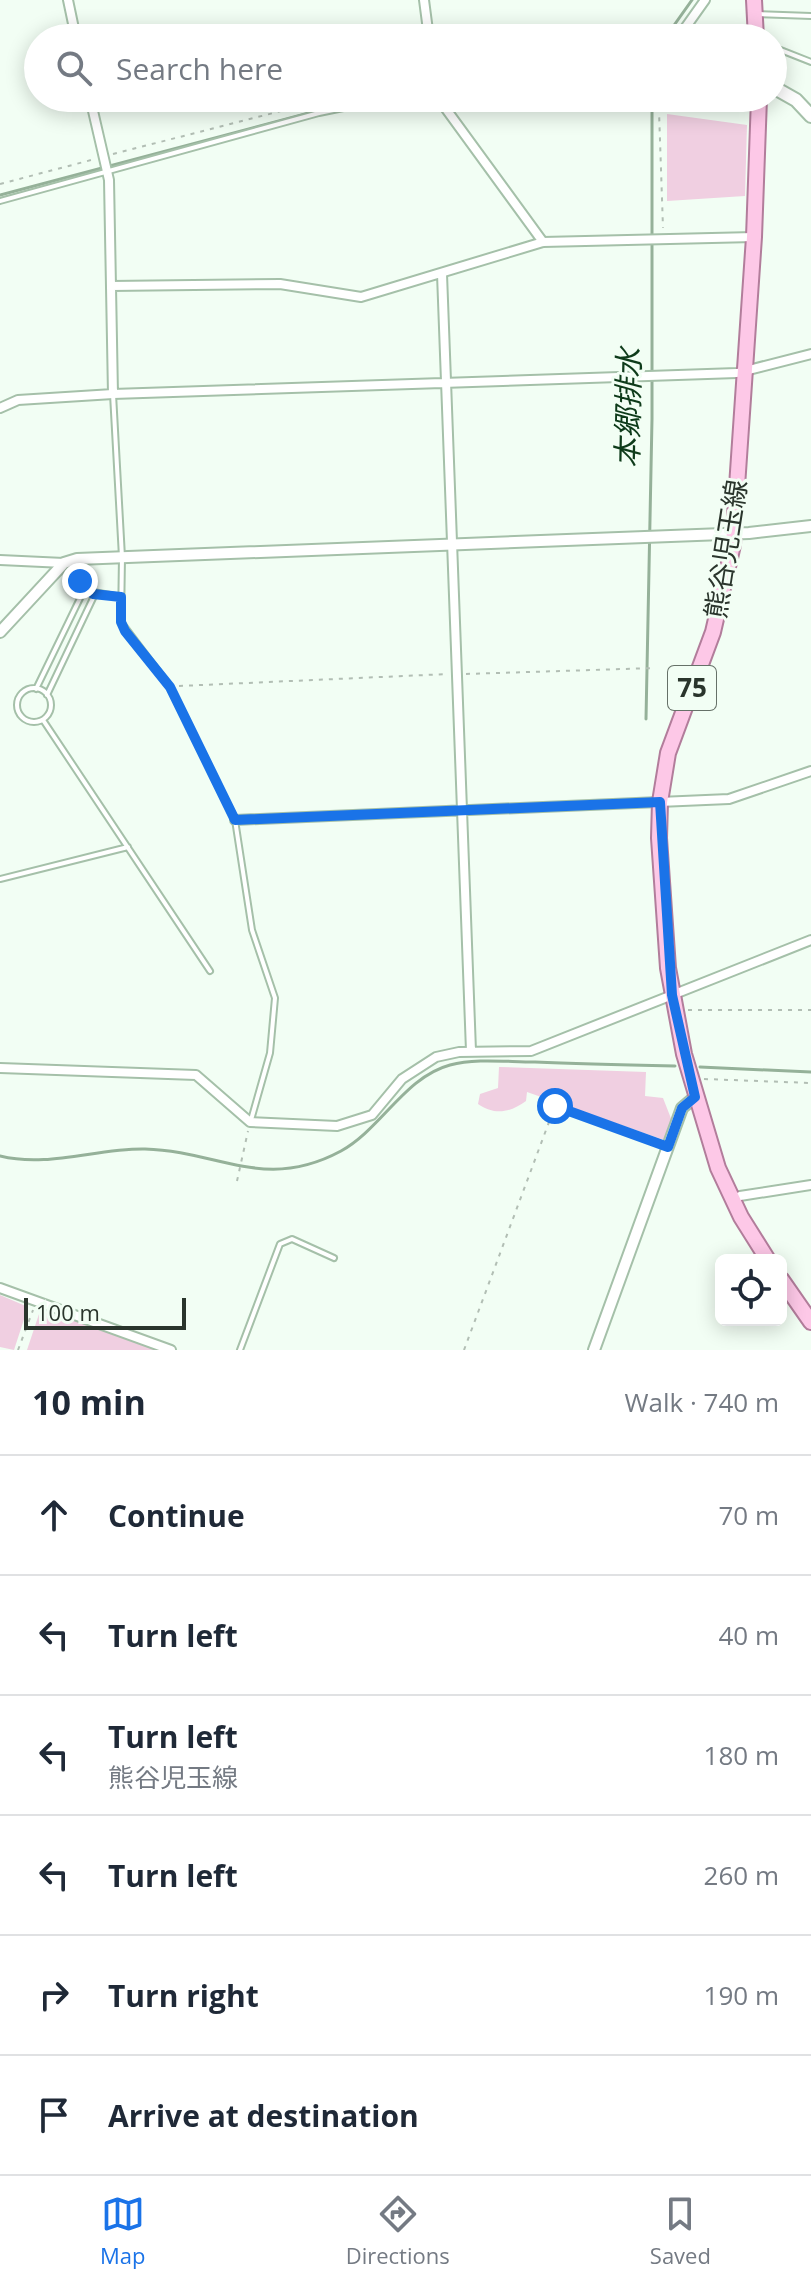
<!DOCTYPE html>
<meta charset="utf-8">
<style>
body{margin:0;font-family:"Open Sans","Noto Sans JP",sans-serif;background:#f2f2f3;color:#1f2937}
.controls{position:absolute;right:24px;bottom:24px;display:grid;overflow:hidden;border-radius:12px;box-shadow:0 4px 20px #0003}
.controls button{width:72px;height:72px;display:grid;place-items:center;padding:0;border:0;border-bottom:2px solid #e0e1e3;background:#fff;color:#1f2937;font:40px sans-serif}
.scale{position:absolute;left:24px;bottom:20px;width:162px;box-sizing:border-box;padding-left:8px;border:4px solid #2a352c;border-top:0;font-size:22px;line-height:28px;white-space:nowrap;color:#2a352c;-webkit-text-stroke:6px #f2fef4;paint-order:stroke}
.stop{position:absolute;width:24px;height:24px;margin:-18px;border:6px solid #1a73e8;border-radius:50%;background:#fff}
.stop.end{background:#1a73e8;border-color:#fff;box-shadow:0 2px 8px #0008}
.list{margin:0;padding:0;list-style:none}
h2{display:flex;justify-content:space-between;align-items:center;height:104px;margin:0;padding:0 32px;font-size:34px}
h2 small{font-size:26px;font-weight:400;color:#747a83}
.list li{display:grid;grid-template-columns:52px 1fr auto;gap:24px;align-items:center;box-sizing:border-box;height:120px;padding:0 32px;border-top:2px solid #e0e1e3}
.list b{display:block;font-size:30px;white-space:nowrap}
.list p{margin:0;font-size:26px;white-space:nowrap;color:#747a83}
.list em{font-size:26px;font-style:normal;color:#747a83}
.icon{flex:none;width:44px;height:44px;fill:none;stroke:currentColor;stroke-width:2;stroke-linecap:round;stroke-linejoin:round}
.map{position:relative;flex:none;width:811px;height:1350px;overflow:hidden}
.search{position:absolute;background:#fff;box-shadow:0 4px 20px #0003;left:24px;right:24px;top:24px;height:88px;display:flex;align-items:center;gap:20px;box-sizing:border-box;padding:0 28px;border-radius:44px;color:#747a83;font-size:30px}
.sheet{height:824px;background:#fff}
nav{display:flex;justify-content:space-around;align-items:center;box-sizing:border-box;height:112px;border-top:2px solid #e0e1e3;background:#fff;font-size:22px;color:#747a83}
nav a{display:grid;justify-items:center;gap:4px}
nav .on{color:#1a73e8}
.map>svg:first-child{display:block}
.green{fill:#f0cfe1}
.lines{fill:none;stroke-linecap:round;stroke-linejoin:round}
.stream{stroke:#95b199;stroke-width:3}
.service-casing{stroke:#a5c0a9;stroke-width:8}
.minor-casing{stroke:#a5c0a9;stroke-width:12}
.tertiary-casing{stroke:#a5c0a9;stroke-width:14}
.secondary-casing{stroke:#a5c0a9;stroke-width:16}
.primary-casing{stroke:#b27d9b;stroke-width:18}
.path{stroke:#b2beb4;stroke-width:2;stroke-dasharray:4 6;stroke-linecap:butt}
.service{stroke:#fff;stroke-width:4}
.minor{stroke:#fff;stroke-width:8}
.tertiary{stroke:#fff;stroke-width:10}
.secondary{stroke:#fff;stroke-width:12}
.primary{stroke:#fdc8e7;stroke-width:14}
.route{stroke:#1a73e8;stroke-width:10}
.labels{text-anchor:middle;stroke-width:6;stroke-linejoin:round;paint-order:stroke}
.shield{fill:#f2fef4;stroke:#667168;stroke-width:2}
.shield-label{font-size:26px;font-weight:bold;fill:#2a352c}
.street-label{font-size:28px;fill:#2a352c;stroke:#f2fef4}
.water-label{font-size:30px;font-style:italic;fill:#0e3b1a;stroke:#f2fef4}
</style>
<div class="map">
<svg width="811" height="1350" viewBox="0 0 811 1350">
<rect width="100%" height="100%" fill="#f2fef4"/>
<path class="green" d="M 667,114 L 747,125 L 745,196 L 667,201 Z
M 499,1067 L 646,1072 L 645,1096 L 663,1098 L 672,1121 L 664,1140 L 527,1092 L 526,1101 C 511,1112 495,1116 478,1104 L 480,1094 L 498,1088 Z
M 0,1295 L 28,1307 L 14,1350 L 0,1347 Z
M 40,1311 L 118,1333 L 159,1350 L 27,1350 Z"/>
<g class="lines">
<path class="stream" d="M 665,38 L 692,0
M 0,195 L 354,101 L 378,98
M 646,719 L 652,419 L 652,98
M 700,1067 L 811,1072
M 0,1156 C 48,1168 97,1148 145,1149 C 219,1151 265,1192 341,1151 C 381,1129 405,1077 450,1065 C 476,1058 507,1062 535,1062 C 581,1064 628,1065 675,1066"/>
<g class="service-casing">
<path id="service" d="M 757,14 L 811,16
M 773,47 L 811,62
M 0,201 L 319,113 L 358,105 L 426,98
M 113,394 L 122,557 L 121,622 L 170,687 L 235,820 L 252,930 L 275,998 L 270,1053 L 251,1120
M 73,563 L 88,591 L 121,597
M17 705a17 17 0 1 1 34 0a17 17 0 1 1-34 0Z
M 36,689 L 85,588
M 47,695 L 95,594
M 43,720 L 210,971
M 0,879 L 128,847
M 240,1350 L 280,1244 L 292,1239 L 334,1258"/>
</g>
<g class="minor-casing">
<path id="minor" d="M 68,0 L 76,38
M 424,0 L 429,38
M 678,38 L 705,0
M 90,98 L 109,180 L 113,394
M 438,98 L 543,242
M 442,274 L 471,1051
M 111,286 L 280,284 L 361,297 L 543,242 L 754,237
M 0,408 L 18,400 L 113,394 L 737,373 L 811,354
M 0,560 L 64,563
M 235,820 L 729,799 L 811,771
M 0,1068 L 196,1075 L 250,1122 L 337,1126 L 372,1115 L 402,1079 L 436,1057 L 459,1052 L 531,1051 L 811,940
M 733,1200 L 740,1196 L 811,1185
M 0,1288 L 171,1350"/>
</g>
<g class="tertiary-casing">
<path id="tertiary" d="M 0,632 L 64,563 L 77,559 L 749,533 L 811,526
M 594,1350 L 682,1108 L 695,1097"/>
</g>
<g class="secondary-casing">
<path id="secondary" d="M 773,87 L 796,100 L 811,116"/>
</g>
<g class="primary-casing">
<path id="primary" d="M 754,0 L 756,38
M 759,98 L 754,237 L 733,545 L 713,632 L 668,753 L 660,802 L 659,838 L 668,968 L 684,1054 L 718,1168 L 741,1217 L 768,1260
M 781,1279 L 811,1322"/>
</g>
<path class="path" d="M 663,98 L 659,111 L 663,228
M 113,154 L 332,98
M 0,184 L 95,159
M 466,674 L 655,668
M 179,686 L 448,674
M 688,1010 L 811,1010
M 704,1079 L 811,1083
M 237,1181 L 248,1131
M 18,1350 L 33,1310
M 464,1350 L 555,1106 L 659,1144"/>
<use href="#service" class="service"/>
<use href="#minor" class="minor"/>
<use href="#tertiary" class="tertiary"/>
<use href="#secondary" class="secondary"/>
<use href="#primary" class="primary"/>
</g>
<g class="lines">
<path class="route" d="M 80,581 L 93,594 L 121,597 L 121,622 L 125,631 L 170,687 L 235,820 L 660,802 L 672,995 L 695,1097 L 682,1108 L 668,1147 L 555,1106"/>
</g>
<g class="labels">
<rect class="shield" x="668" y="666" width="48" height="44" rx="6"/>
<g class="shield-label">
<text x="692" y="697">75</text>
</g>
<g class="street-label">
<text transform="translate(726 549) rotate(-81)" y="10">熊谷児玉線</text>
</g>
<g class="water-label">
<text transform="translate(629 408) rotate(-89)" y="10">本郷排水</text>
</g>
</g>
</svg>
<div class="controls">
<button><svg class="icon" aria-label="locate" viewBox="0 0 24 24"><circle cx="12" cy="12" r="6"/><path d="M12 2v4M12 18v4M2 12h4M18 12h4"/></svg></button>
</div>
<div class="scale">100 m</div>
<div class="stop" style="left:555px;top:1106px"></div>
<div class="stop end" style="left:80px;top:581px"></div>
<div class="search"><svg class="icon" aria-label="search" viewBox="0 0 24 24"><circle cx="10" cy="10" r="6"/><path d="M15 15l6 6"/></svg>Search here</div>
</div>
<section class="sheet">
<h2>10 min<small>Walk · 740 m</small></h2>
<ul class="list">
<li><svg class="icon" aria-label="ahead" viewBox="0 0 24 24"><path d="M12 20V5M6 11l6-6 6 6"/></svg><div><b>Continue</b></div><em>70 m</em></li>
<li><svg class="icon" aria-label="left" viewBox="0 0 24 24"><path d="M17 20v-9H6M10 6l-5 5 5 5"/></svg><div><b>Turn left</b></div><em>40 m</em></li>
<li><svg class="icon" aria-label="left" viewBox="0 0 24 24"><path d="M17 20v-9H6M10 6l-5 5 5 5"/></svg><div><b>Turn left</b><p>熊谷児玉線</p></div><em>180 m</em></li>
<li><svg class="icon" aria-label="left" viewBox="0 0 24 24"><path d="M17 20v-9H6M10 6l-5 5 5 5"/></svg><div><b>Turn left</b></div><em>260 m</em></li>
<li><svg class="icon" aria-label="right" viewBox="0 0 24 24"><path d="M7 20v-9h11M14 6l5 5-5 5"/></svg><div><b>Turn right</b></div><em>190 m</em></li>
<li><svg class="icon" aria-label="arrive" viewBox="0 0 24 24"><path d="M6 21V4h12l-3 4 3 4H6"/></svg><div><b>Arrive at destination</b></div></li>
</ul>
</section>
<nav>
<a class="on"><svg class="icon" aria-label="map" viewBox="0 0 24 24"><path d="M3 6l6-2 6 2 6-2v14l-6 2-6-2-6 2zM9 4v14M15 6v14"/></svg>Map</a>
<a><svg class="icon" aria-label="directions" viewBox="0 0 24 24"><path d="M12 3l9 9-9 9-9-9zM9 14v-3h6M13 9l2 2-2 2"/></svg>Directions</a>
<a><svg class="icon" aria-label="saved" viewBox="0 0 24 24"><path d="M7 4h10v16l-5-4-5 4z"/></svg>Saved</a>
</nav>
